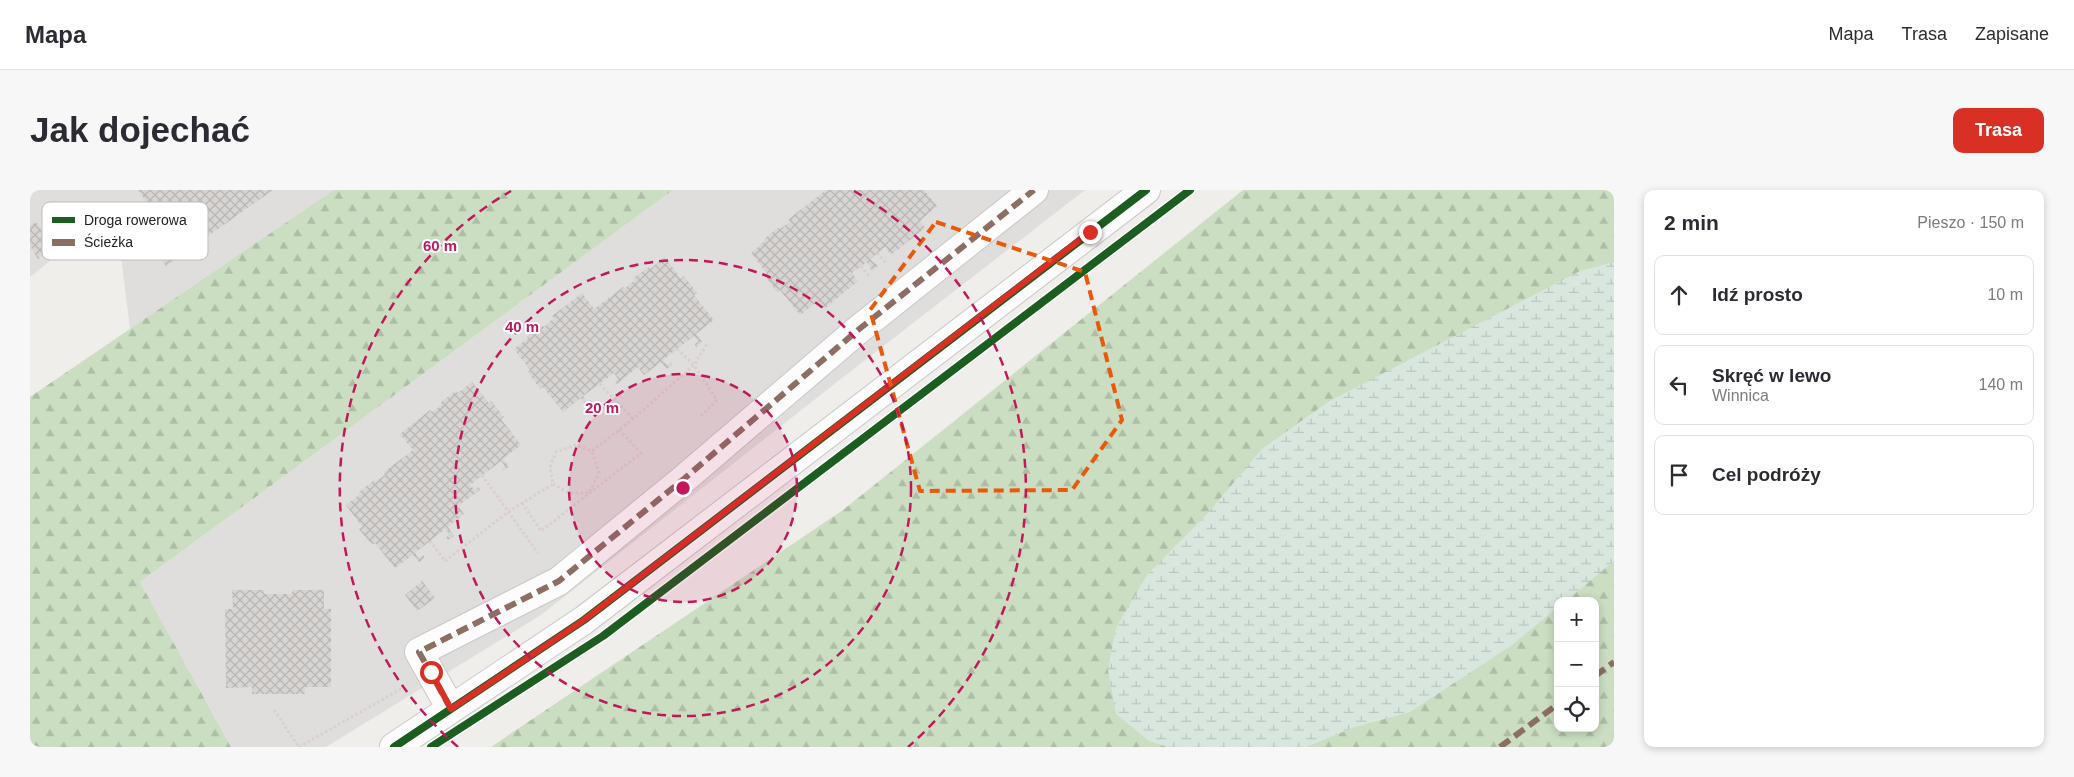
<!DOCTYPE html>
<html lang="pl">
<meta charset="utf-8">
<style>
body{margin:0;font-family:Helvetica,sans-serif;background:#f7f7f7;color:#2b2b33}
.controls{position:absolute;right:15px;bottom:15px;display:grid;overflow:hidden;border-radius:10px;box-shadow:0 2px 8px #0003}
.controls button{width:45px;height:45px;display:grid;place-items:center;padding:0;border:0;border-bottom:1px solid #e1e1e2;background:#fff;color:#2b2b33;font:25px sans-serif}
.stop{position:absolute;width:15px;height:15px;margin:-11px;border:4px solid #d93025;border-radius:50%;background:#fff}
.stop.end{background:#d93025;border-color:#fff;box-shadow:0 1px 5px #0008}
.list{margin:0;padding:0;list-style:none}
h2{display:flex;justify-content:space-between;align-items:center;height:65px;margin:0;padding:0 20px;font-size:21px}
h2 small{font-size:16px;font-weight:400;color:#7c7c81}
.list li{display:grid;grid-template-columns:32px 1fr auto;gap:15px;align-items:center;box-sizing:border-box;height:80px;margin:0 10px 10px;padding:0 10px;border:1px solid #e1e1e2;border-radius:10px}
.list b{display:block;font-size:19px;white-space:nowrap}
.list p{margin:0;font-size:16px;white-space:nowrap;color:#7c7c81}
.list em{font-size:16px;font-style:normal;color:#7c7c81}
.icon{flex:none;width:28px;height:28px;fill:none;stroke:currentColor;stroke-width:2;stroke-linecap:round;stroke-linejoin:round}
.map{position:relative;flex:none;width:1584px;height:557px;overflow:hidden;border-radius:10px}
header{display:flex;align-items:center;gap:30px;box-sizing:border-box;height:70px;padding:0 25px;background:#fff;border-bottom:1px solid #e1e1e2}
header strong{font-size:24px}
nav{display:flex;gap:28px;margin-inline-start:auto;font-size:18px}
.intro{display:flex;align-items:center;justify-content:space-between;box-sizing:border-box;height:120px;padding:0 30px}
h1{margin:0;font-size:35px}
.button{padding:12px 22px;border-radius:10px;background:#d93025;color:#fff;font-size:18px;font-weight:700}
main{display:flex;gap:30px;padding:0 30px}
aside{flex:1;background:#fff;border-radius:10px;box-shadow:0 2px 8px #0003}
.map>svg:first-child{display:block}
.residential{fill:#dfdedc}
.forest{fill:url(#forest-firs);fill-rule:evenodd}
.wetland{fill:url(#wetland-marsh)}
.building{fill:url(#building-cross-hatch)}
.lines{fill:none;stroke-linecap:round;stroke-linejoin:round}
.minor-casing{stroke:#c9c8c7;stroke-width:30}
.path{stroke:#dccecd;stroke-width:3;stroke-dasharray:2.5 2.5;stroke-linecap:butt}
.minor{stroke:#fdfcfc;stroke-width:28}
.quiet{stroke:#8d6e63;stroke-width:6;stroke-dasharray:12 6;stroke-linecap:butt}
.cycleway-casing{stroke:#fff;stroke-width:11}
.cycleway{stroke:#1b5e20;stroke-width:8}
.route{stroke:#d93025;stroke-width:6}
.marked{fill:none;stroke:#e8590c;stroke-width:4;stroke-dasharray:10 6;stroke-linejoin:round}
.ring{fill:none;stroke:#c2185b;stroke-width:2.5;stroke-dasharray:9 6}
.key{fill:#fff;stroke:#bdbdbd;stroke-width:1}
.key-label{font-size:14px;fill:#222}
.centre{fill:#c2185b;stroke:#fff;stroke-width:2.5}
.ring-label{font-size:15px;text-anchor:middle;font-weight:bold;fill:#c2185b;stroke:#fff;stroke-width:4;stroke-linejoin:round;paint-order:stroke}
</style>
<header>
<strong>Mapa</strong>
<nav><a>Mapa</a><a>Trasa</a><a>Zapisane</a></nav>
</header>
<div class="intro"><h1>Jak dojechać</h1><a class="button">Trasa</a></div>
<main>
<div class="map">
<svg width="1584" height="557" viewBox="0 0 1584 557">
<defs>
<pattern id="forest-firs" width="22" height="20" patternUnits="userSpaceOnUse" patternTransform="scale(1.25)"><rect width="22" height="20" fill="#cbdec1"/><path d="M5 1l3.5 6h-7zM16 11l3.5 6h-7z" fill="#aebea6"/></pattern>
<pattern id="wetland-marsh" width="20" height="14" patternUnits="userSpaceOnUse" patternTransform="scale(1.25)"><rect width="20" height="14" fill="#d9e6de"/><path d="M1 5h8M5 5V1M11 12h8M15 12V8" fill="none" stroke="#bac5be"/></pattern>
<pattern id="building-cross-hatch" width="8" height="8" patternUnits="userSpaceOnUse" patternTransform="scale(1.25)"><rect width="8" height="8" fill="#d7d4d2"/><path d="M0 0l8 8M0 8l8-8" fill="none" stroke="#b8b6b4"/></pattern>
</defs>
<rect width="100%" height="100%" fill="#f0eeeb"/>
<path class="residential" d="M 0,0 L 367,0 L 106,187 L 85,19 L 0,87 Z
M 643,0 L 1055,0 L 812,188 L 511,425 L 296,557 L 201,557 L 110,392 Z"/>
<path class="forest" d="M 304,0 L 643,0 L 110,392 L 201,557 L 0,557 L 0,207 Z
M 1213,0 L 1584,0 L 1584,557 L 461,557 L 813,320 ZM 1528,411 L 1565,411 L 1565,538 L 1528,538 Z"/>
<path class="wetland" d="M 1584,72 L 1584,371 L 1536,411 L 1528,411 L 1528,417 L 1482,455 L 1380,522 L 1325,537 L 1276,557 L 1137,557 L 1119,551 L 1086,524 L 1078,480 L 1086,438 L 1117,385 L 1178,323 L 1232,259 L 1298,212 L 1550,81 Z"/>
<path class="building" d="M 108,0 L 243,0 L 136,76 L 112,42 L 119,37 L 112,28 L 122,20 Z
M 796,0 L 894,0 L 907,16 L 890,31 L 895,38 L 861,65 L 855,57 L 840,69 L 848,76 L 842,81 L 837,72 L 822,83 L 828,91 L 794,119 L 788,111 L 770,125 L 750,100 L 747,102 L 735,86 L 737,84 L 721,63 L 735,51 L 734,49 L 748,38 L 750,39 L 760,32 L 759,29 Z
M 6,32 L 23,59 L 8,69 L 0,56 L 0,36 Z
M 635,67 L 651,89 L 654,86 L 667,103 L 664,105 L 684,130 L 666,144 L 672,152 L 666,157 L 665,154 L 668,152 L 664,146 L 647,159 L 633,170 L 637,175 L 641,172 L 643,175 L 637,179 L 631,172 L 614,185 L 608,177 L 587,194 L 585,192 L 588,189 L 584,183 L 553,206 L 557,212 L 561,210 L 563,212 L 557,217 L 551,208 L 533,222 L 513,197 L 510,199 L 498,182 L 500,180 L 484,159 L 498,148 L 497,146 L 512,135 L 514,137 L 524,128 L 522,126 L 552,103 L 564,119 L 593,97 L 595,98 L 605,90 L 603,88 L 619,77 L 620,79 Z
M 442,192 L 459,213 L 461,211 L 474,227 L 471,229 L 491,255 L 473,269 L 479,277 L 473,281 L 472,279 L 475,276 L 471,271 L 440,295 L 445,300 L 448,297 L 450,300 L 428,316 L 434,324 L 418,337 L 424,346 L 418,350 L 416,348 L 419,344 L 415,339 L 385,363 L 389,369 L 393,365 L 395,368 L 389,372 L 383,365 L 365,378 L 345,353 L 342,355 L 329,339 L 332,337 L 316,315 L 330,304 L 329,302 L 344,290 L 345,292 L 355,285 L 354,282 L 383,260 L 370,244 L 400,220 L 402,222 L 412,215 L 411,212 L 426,201 L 428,203 Z
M 392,391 L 405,408 L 387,421 L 375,405 Z
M 202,400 L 234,400 L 234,404 L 262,404 L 262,400 L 294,400 L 294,419 L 301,419 L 301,497 L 275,497 L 275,504 L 222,504 L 222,497 L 196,498 L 195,419 L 203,419 Z"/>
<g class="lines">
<g class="minor-casing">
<path id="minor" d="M 421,519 L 389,462 L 529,391 L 655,288 L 828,140 L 1004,0
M 364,557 L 554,430 L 1116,0"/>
</g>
<path class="path" d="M 847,63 L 857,74
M 831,76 L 840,87
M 647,159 L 664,175 L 677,154
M 570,194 L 603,229
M 452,285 L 508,363
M 523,294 L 539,303 L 559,303 L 569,283 L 562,261
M 492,313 L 511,341 L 611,263 L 589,240
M 400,351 L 415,371 L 478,322 L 523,294 L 520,277 L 526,262 L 546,255 L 562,261 L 603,229 L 664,175 L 687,210 L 670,227
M 244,520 L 269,557
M 269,557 L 371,499"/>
<use href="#minor" class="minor"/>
<path class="quiet" d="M 1565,486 L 1584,472
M 421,519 L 389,462 L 529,391 L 655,288 L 828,140 L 1004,0
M 1470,557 L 1528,514"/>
<g class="cycleway-casing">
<path id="cycleway" d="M 364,557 L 554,430 L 1116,0
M 401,557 L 573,446 L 1160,0"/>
</g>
<use href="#cycleway" class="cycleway"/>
</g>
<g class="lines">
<path class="route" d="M 401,482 L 421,519 L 554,430 L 1060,42"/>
</g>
<path class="marked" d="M 906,32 L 1055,82 L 1092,230 L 1042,300 L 890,301 L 840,120 Z"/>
<circle cx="653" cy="298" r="114" fill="#c2185b" fill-opacity=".12"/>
<g class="ring">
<circle cx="653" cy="298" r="114"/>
<circle cx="653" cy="298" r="228"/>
<path d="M428 557A343 343 0 0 1 481 1M824 1A343 343 0 0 1 878 557"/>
</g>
<rect x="12" y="12" width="166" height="58" rx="8" class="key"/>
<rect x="22" y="27" width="23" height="6" fill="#1b5e20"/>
<rect x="22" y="49" width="23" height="7" fill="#8d6e63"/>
<g class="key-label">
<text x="54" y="35">Droga rowerowa</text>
<text x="54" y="57">Ścieżka</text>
</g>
<circle cx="653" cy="298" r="8" class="centre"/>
<g class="ring-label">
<text x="410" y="61">60 m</text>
<text x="492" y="142">40 m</text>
<text x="572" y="223">20 m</text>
</g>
</svg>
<div class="controls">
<button>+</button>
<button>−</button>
<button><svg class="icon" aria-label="locate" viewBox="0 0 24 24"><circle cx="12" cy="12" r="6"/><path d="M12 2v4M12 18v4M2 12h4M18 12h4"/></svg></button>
</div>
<div class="stop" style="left:401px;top:482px"></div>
<div class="stop end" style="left:1060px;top:42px"></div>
</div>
<aside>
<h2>2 min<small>Pieszo · 150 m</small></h2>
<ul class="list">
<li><svg class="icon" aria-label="ahead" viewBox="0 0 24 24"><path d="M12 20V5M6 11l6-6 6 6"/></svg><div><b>Idź prosto</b></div><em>10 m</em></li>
<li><svg class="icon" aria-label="left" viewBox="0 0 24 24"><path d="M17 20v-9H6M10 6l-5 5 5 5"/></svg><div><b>Skręć w lewo</b><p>Winnica</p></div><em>140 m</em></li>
<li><svg class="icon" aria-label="arrive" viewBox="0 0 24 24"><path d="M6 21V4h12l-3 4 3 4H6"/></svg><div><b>Cel podróży</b></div></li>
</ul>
</aside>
</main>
